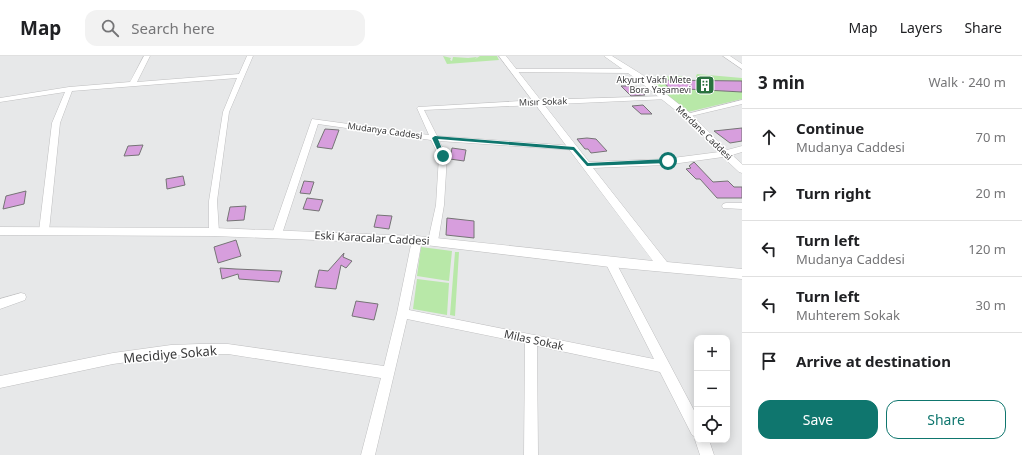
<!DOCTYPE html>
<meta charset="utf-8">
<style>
body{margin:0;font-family:"Noto Sans",sans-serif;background:#f2f2f2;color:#202124}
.controls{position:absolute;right:12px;bottom:12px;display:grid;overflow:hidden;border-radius:8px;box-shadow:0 2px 10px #0003}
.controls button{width:36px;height:36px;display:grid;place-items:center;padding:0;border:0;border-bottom:1px solid #e0e0e0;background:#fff;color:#202124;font:20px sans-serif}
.stop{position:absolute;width:12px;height:12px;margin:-9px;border:3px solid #0f766e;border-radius:50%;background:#fff}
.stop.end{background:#0f766e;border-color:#fff;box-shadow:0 1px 4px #0008}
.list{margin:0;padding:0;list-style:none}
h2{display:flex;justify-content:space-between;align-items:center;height:52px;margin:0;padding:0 16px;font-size:17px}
h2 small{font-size:13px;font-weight:400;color:#757577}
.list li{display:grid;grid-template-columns:26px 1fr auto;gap:12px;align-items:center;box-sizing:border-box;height:56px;padding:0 16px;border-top:1px solid #e0e0e0}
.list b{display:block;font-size:15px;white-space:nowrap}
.list p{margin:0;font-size:13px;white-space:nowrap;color:#757577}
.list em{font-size:13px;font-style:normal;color:#757577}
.actions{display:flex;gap:8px;padding:12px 16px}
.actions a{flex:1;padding:9px 0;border:1px solid #0f766e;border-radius:12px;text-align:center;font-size:14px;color:#0f766e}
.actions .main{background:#0f766e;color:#fff}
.icon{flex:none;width:22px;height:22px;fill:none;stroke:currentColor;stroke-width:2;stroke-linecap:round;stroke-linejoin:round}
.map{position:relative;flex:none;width:742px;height:399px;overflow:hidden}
header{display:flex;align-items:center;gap:24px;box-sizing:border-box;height:56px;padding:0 20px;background:#fff;border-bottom:1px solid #e0e0e0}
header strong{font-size:19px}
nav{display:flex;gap:22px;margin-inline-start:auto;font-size:14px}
.search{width:280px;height:36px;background:#f2f2f2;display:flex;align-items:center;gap:10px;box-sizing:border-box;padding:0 14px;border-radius:12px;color:#757577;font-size:15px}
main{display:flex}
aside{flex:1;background:#fff}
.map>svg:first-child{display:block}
.green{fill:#b8e8a8}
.building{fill:#d79edd;stroke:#757475}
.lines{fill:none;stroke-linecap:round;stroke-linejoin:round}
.minor-casing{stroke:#bfbfc0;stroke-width:1}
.tertiary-casing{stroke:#bfbfc0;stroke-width:1}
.minor{fill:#fff;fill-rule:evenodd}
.tertiary{fill:#fff;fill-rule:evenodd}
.route{fill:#0f766e}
.labels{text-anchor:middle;stroke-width:3;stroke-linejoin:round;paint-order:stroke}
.far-poi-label{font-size:9px;fill:#383839;stroke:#fff;text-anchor:end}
.far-street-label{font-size:9px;fill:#383839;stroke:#fff}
.street-label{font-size:11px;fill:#383839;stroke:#fff}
.near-street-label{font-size:13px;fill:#383839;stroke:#fff}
</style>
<header>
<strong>Map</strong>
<div class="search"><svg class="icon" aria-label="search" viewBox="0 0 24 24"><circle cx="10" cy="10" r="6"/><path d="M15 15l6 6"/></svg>Search here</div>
<nav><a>Map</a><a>Layers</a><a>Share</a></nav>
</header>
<main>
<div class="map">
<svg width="742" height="399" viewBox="0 0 742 399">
<rect width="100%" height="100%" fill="#e7e8e9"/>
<path class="green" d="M 443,0 L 451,2 L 450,4 L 452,5 L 453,1 L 468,2 L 477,1 L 475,3 L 480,0 L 497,0 L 499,4 L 447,8 Z
M 697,18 L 742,22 L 742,26 L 740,25 L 696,24 L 696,20 Z
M 680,20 L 689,23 L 662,24 L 669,32 L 742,36 L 742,43 L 688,56 L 646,22 L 648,21 Z
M 421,191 L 452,195 L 449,225 L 417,220 Z
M 455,196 L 459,196 L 455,260 L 450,259 Z
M 417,223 L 449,227 L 447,259 L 413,253 Z"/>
<path class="building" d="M 662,24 L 742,25 L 742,36 L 669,32 Z
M 621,30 L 635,30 L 645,39 L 631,40 Z
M 643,49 L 652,58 L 641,58 L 632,50 Z
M 742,72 L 742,85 L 730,87 L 714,75 Z
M 325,73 L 339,74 L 332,93 L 317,91 Z
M 587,82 L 596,83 L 607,95 L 591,97 L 588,93 L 585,93 L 577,83 Z
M 143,89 L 139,99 L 124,100 L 128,90 Z
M 452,92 L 466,94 L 464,105 L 450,103 Z
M 694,106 L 713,126 L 728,125 L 734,131 L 742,131 L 742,142 L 717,142 L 700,123 L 696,123 L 686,113 L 691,112 L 689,110 Z
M 183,120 L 185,129 L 167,133 L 166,123 Z
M 304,125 L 314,126 L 310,138 L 300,137 Z
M 26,135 L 24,148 L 3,153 L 6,140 Z
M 307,142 L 323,144 L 319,155 L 303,153 Z
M 246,150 L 244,164 L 227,165 L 230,151 Z
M 377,159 L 392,160 L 389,173 L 374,171 Z
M 447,162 L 474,165 L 474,182 L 446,179 Z
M 236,184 L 241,200 L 218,207 L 214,191 Z
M 344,197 L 343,201 L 352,205 L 346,212 L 341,209 L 336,233 L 315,231 L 319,214 L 328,215 Z
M 220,212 L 236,213 L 282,215 L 279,226 L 239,223 L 238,218 L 222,223 Z
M 356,245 L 378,248 L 374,264 L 352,260 Z"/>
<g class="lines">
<g class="minor-casing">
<path id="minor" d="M 144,0 L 150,0 L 137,26 L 239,18 L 247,0 L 253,0 L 229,56 L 217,145 L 219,176 L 217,178 L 214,179 L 209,176 L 209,145 L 223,56 L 237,22 L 72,35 L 60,67 L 49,175 L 44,178 L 41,177 L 39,175 L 52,67 L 65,36 L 0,46 L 0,42 L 69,31 L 130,26 Z
M 723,0 L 730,0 L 742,8 L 742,13 Z
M 514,13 L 630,13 L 633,15 L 630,17 L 512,16 L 511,15 Z
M 666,40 L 668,41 L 668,43 L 424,54 L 437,80 L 574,90 L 578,92 L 574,94 L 439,85 L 447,100 L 444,149 L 438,185 L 433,189 L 428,185 L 436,149 L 439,100 L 431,84 L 318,68 L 282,178 L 277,181 L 272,178 L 312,63 L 429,79 L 417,52 L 418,51 L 538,44 Z
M 742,44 L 742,48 L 687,61 L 683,59 Z
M 726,147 L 742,147 L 742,153 L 723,152 L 722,150 L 723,148 Z
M 417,180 L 422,184 L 409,254 L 654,303 L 605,206 L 606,203 L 614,203 L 697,360 L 697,384 L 709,384 L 714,399 L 700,399 L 695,384 L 696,381 L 692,379 L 660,316 L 537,290 L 538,399 L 524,399 L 525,287 L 407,263 L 375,399 L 361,399 L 381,322 L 228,298 L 199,298 L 171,300 L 113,308 L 0,332 L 0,320 L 113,297 L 171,289 L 199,288 L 228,288 L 384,310 L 397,257 L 412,184 Z
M 21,237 L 25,238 L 26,241 L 25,244 L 0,253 L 0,243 Z"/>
</g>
<g class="tertiary-casing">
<path id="tertiary" d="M 499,0 L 506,0 L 589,106 L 665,103 L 719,96 L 684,61 L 635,22 L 604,0 L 612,0 L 641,18 L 690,57 L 727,94 L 742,90 L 742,96 L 732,99 L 742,108 L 742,117 L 739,116 L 723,101 L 665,109 L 593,112 L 667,206 L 742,213 L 742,223 L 610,211 L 417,188 L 214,180 L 0,179 L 0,171 L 214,172 L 417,180 L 653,205 Z"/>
</g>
<use href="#minor" class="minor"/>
<use href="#tertiary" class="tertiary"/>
</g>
<path class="route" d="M 435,80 L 574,91 L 588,107 L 668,103 L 670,105 L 668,107 L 587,110 L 573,94 L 438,83 L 445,100 L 443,102 L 440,100 L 432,82 Z"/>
<defs>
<g id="building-square" transform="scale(1)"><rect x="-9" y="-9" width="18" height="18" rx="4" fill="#2a723f" stroke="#fff"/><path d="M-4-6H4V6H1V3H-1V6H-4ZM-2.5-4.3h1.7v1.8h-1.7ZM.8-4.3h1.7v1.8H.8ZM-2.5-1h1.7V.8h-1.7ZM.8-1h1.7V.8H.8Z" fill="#fff"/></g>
</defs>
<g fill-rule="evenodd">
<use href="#building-square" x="705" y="29"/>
</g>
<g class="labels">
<g class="far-poi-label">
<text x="691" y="27">Akyurt Vakfı Mete<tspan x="691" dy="10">Bora Yaşamevi</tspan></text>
</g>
<g class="far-street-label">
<text transform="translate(543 46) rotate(-2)" y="3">Mısır Sokak</text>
<text transform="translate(385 75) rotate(8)" y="3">Mudanya Caddesi</text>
<text transform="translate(704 77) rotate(44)" y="3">Merdane Caddesi</text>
</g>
<g class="street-label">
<text transform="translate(372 182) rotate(3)" y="4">Eski Karacalar Caddesi</text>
<text transform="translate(534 284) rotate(12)" y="4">Milas Sokak</text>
</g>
<g class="near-street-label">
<text transform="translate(170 298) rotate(-5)" y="5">Mecidiye Sokak</text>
</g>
</g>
</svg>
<div class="controls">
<button>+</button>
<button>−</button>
<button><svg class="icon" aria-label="locate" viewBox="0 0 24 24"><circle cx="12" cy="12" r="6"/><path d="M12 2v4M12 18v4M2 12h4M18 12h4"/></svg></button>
</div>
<div class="stop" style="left:668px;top:105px"></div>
<div class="stop end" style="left:443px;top:100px"></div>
</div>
<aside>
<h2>3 min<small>Walk · 240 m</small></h2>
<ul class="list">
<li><svg class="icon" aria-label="ahead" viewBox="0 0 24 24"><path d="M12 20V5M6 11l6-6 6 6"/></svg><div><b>Continue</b><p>Mudanya Caddesi</p></div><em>70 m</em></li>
<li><svg class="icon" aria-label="right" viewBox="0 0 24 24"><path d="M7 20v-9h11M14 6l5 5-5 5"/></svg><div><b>Turn right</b></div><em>20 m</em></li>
<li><svg class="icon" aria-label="left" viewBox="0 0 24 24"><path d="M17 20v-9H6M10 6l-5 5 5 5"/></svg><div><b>Turn left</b><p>Mudanya Caddesi</p></div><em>120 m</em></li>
<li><svg class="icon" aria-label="left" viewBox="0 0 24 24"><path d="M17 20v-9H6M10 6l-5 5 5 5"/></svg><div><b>Turn left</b><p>Muhterem Sokak</p></div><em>30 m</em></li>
<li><svg class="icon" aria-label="arrive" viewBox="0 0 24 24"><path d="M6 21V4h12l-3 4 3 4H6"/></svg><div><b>Arrive at destination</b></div></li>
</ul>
<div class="actions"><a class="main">Save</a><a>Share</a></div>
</aside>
</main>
